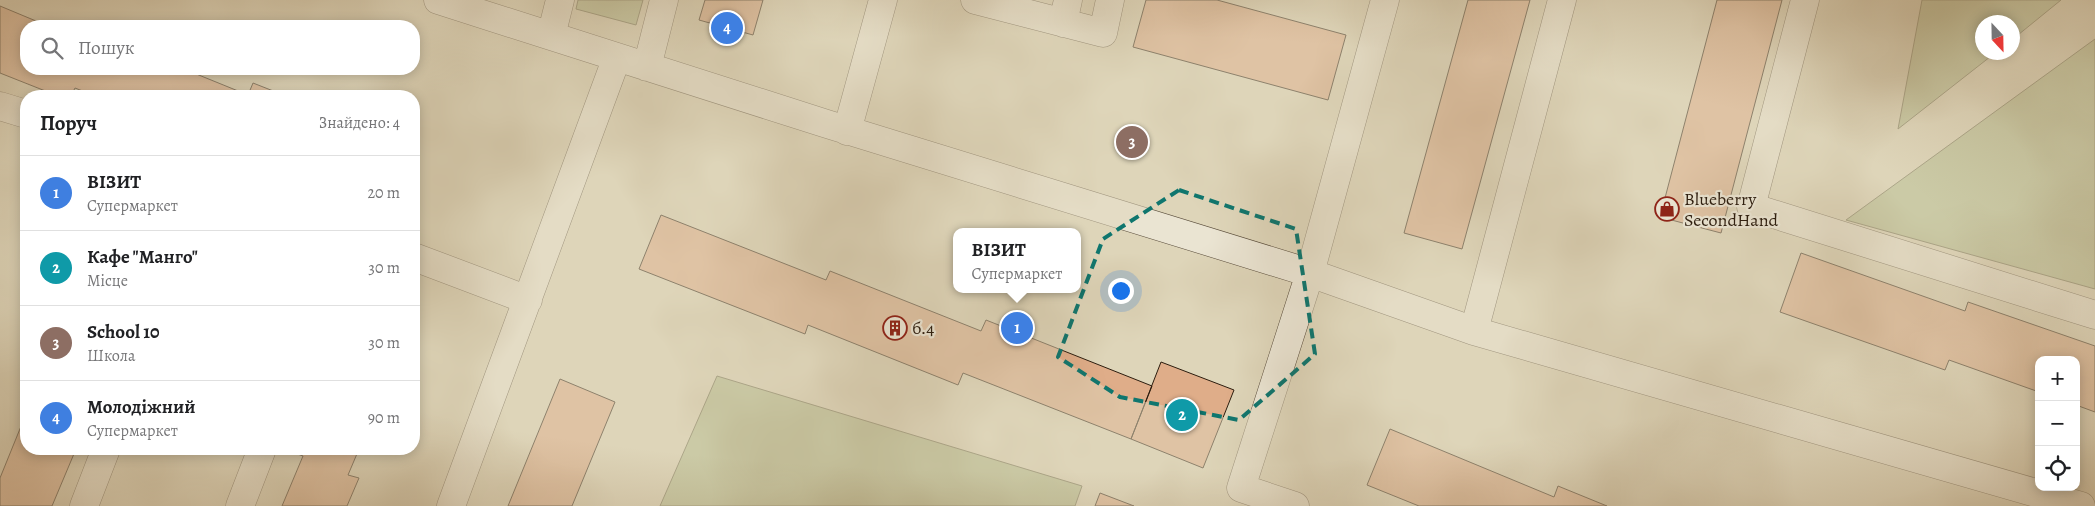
<!DOCTYPE html>
<html lang="uk">
<meta charset="utf-8">
<style>
body{margin:0;font-family:Alegreya,serif;background:#f2f2f2;color:#202124}
.controls{position:absolute;right:15px;bottom:15px;display:grid;overflow:hidden;border-radius:10px;box-shadow:0 2px 12px #0003}
.controls button{width:45px;height:45px;display:grid;place-items:center;padding:0;border:0;border-bottom:1px solid #e0e0e0;background:#fff;color:#202124;font:25px sans-serif}
.compass{position:absolute;left:1975px;top:15px;width:45px;height:45px;border-radius:50%;background:#fff;box-shadow:0 2px 12px #0003;rotate:158deg}
.you{position:absolute;left:1120px;top:290px;width:18px;height:18px;margin:-12px;border:4px solid #fff;border-radius:50%;background:#1a73e8;box-shadow:0 0 0 8px #1a73e833}
.badge{display:grid;place-items:center;width:32px;height:32px;border-radius:50%;background:#d93025;color:#fff;font-size:16px;font-weight:700}
.pin{position:absolute;translate:-50% -50%;border:2px solid #fff;box-shadow:0 1px 5px #0006}
.popup{position:absolute;left:953px;top:228px;width:128px;height:65px;box-sizing:border-box;display:grid;place-content:center;border-radius:10px;background:#fff;filter:drop-shadow(0 1px 4px #0005);font-size:16px;white-space:nowrap;color:#757577}
.popup b{font-size:19px;color:#202124}
.popup::after{content:'';position:absolute;left:50%;top:100%;margin-left:-10px;border:10px solid transparent;border-top-color:#fff}
.list{margin:0;padding:0;list-style:none}
h2{display:flex;justify-content:space-between;align-items:center;height:65px;margin:0;padding:0 20px;font-size:21px}
h2 small{font-size:16px;font-weight:400;color:#757577}
.list li{display:grid;grid-template-columns:32px 1fr auto;gap:15px;align-items:center;box-sizing:border-box;height:75px;padding:0 20px;border-top:1px solid #e0e0e0}
.list b{display:block;font-size:19px;white-space:nowrap}
.list p{margin:0;font-size:16px;white-space:nowrap;color:#757577}
.list em{font-size:16px;font-style:normal;color:#757577}
.icon{flex:none;width:28px;height:28px;fill:none;stroke:currentColor;stroke-width:2;stroke-linecap:round;stroke-linejoin:round}
.map{position:relative;flex:none;width:2095px;height:506px;overflow:hidden}
.search{position:absolute;background:#fff;box-shadow:0 2px 12px #0003;left:20px;top:20px;width:400px;height:55px;display:flex;align-items:center;gap:12px;box-sizing:border-box;padding:0 18px;border-radius:20px;color:#757577;font-size:19px}
.panel{position:absolute;background:#fff;box-shadow:0 2px 12px #0003;left:20px;top:90px;width:400px;height:365px;border-radius:20px}
.map>svg:first-child{display:block}
.green{fill:#b4bd8e;stroke:#706d4e}
.building{fill:#dfad89;stroke:#2c1d0f}
.lines{fill:none;stroke-linecap:round;stroke-linejoin:round}
.minor-casing{stroke:#584b3a;stroke-width:29}
.minor{stroke:#eae4d2;stroke-width:28}
.marked{fill:none;stroke:#0f766e;stroke-width:4;stroke-dasharray:10 6;stroke-linejoin:round}
.labels{text-anchor:middle;stroke-width:4.5;stroke-linejoin:round;paint-order:stroke}
.poi-label{font-size:18px;fill:#2c1d0f;stroke:#eae4d2;text-anchor:start}
</style>
<div class="map">
<svg width="2095" height="506" viewBox="0 0 2095 506">
<rect width="100%" height="100%" fill="#ded5b9"/>
<filter id="stains"><feTurbulence type="fractalNoise" baseFrequency=".004" numOctaves="4"/><feColorMatrix values="0 0 0 0 .2 0 0 0 0 .09 0 0 0 0 .02 0 0 0 .5 -.17"/></filter>
<radialGradient id="worn" r=".72"><stop offset=".6" stop-color="#630" stop-opacity="0"/><stop offset="1" stop-color="#630" stop-opacity=".3"/></radialGradient>
<path class="green" d="M 578,0 L 643,0 L 636,25 L 576,9 Z
M 1922,0 L 2061,0 L 2013,39 L 2012,22 L 1982,22 L 1982,52 L 1995,53 L 1898,129 Z
M 2095,39 L 2095,289 L 1846,220 Z
M 717,376 L 1082,486 L 1075,506 L 660,506 Z"/>
<path class="building" d="M 705,0 L 763,0 L 753,35 L 699,20 Z
M 1146,0 L 1217,0 L 1346,35 L 1328,100 L 1133,47 Z
M 1468,0 L 1530,0 L 1462,249 L 1404,233 Z
M 1717,0 L 1782,0 L 1721,233 L 1660,217 Z
M 0,6 L 48,26 L 26,26 L 26,69 L 184,69 L 248,95 L 253,83 L 286,96 L 95,96 L 75,88 L 71,96 L 58,96 L 0,73 Z
M 661,215 L 826,280 L 830,271 L 981,331 L 986,320 L 1152,386 L 1131,439 L 963,373 L 958,385 L 808,325 L 805,334 L 639,269 Z
M 1801,253 L 1965,311 L 1968,302 L 2095,346 L 2095,412 L 2076,405 L 2076,360 L 2039,360 L 2039,392 L 1949,360 L 1945,370 L 1780,312 Z
M 1161,362 L 1234,390 L 1203,468 L 1131,439 Z
M 560,379 L 615,402 L 572,506 L 508,506 Z
M 26,414 L 26,449 L 76,449 L 52,506 L 0,506 L 0,478 Z
M 1390,429 L 1554,497 L 1558,486 L 1607,506 L 1419,506 L 1367,485 Z
M 294,449 L 359,449 L 348,475 L 359,478 L 347,506 L 282,506 L 303,456 L 292,452 Z
M 1100,493 L 1134,506 L 1095,506 Z"/>
<g class="lines">
<g class="minor-casing">
<path id="minor" d="M 438,0 L 827,124 L 1310,273 L 1474,331 L 2081,506
M 975,0 L 1103,33 L 1110,0
M 1805,0 L 1751,207 L 2095,315
M 1063,23 L 1068,0
M 551,36 L 560,0
M 647,67 L 664,0
M 0,106 L 26,114
M 847,131 L 883,0
M 414,257 L 528,300
M 1474,331 L 1562,0
M 84,506 L 106,449
M 240,506 L 262,449
M 451,506 L 617,57
M 1295,506 L 1241,488 L 1310,273 L 1385,0"/>
</g>
<use href="#minor" class="minor"/>
</g>
<path d="M0 0H2095V506H0ZM 1179,190 L 1296,229 L 1315,354 L 1239,420 L 1120,397 L 1058,357 L 1103,239 Z" fill="#ded5b9" fill-opacity=".55" fill-rule="evenodd"/>
<path class="marked" d="M 1179,190 L 1296,229 L 1315,354 L 1239,420 L 1120,397 L 1058,357 L 1103,239 Z"/>
<defs>
<g id="shop-ring" transform="scale(1.25)"><circle r="9.5" fill="#eae4d2" stroke="#8f2418" stroke-width="1.5"/><path d="M-5-2.5h2.3a2.7 3.5 0 0 1 5.4 0H5L5.5 6h-11ZM-1.5-2.5h3a1.5 2.3 0 0 0-3 0Z" fill="#8f2418"/></g>
<g id="building-ring" transform="scale(1.25)"><circle r="9.5" fill="#eae4d2" stroke="#8f2418" stroke-width="1.5"/><path d="M-4-6H4V6H1V3H-1V6H-4ZM-2.5-4.3h1.7v1.8h-1.7ZM.8-4.3h1.7v1.8H.8ZM-2.5-1h1.7V.8h-1.7ZM.8-1h1.7V.8H.8Z" fill="#8f2418"/></g>
</defs>
<g fill-rule="evenodd">
<use href="#shop-ring" x="1667" y="209"/>
<use href="#building-ring" x="895" y="328"/>
</g>
<g class="labels">
<g class="poi-label">
<text x="1684" y="205">Blueberry<tspan x="1684" dy="21">SecondHand</tspan></text>
<text x="912" y="334">б.4</text>
</g>
</g>
<rect width="100%" height="100%" filter="url(#stains)"/>
<rect width="100%" height="100%" fill="url(#worn)"/>
</svg>
<div class="controls">
<button>+</button>
<button>−</button>
<button><svg class="icon" aria-label="locate" viewBox="0 0 24 24"><circle cx="12" cy="12" r="6"/><path d="M12 2v4M12 18v4M2 12h4M18 12h4"/></svg></button>
</div>
<svg class="compass" viewBox="-18 -18 36 36"><path d="M0-13l5 13h-10z" fill="#e53935"/><path d="M0 13l5-13h-10z" fill="#757577"/></svg>
<div class="you"></div>
<div class="pin badge" style="left:1017px;top:328px;background:#3f7fe0">1</div>
<div class="popup"><b>ВІЗИТ</b>Супермаркет</div>
<div class="pin badge" style="left:1182px;top:415px;background:#0f9aa8">2</div>
<div class="pin badge" style="left:1132px;top:142px;background:#8d6e63">3</div>
<div class="pin badge" style="left:727px;top:28px;background:#3f7fe0">4</div>
<div class="search"><svg class="icon" aria-label="search" viewBox="0 0 24 24"><circle cx="10" cy="10" r="6"/><path d="M15 15l6 6"/></svg>Пошук</div>
<section class="panel">
<h2>Поруч<small>Знайдено: 4</small></h2>
<ul class="list">
<li><span class="badge" style="background:#3f7fe0">1</span><div><b>ВІЗИТ</b><p>Супермаркет</p></div><em>20 m</em></li>
<li><span class="badge" style="background:#0f9aa8">2</span><div><b>Кафе &quot;Манго&quot;</b><p>Місце</p></div><em>30 m</em></li>
<li><span class="badge" style="background:#8d6e63">3</span><div><b>School 10</b><p>Школа</p></div><em>30 m</em></li>
<li><span class="badge" style="background:#3f7fe0">4</span><div><b>Молодіжний</b><p>Супермаркет</p></div><em>90 m</em></li>
</ul>
</section>
</div>
